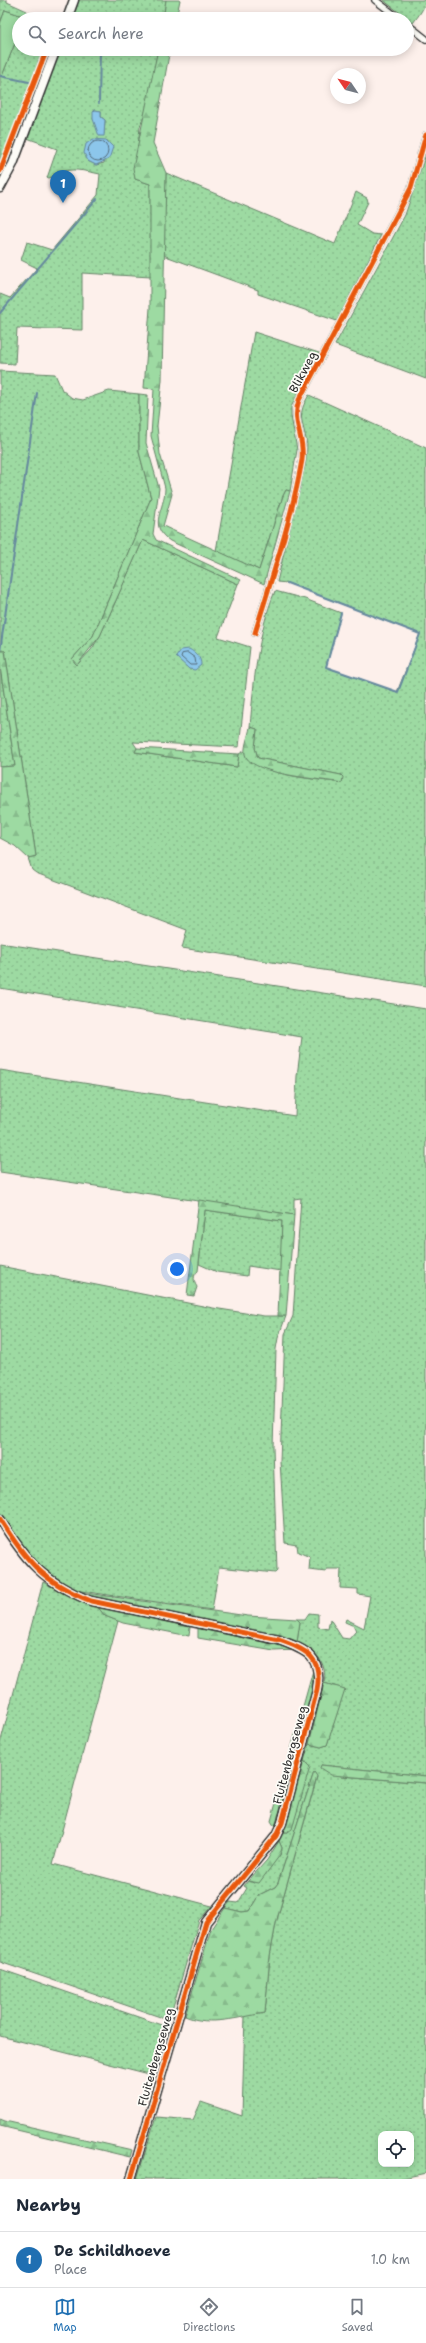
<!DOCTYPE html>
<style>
body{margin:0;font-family:"Shantell Sans",sans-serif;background:#f2f2f3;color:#1f2937}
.controls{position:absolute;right:12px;bottom:12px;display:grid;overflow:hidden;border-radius:8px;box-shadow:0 2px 10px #0003}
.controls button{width:36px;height:36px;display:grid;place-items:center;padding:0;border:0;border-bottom:1px solid #e0e1e3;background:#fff;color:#1f2937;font:20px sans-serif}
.compass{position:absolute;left:330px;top:68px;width:36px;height:36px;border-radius:50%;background:#fff;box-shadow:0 2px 10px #0003;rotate:305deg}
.you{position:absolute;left:177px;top:1269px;width:14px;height:14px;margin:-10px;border:3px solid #fff;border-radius:50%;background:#1a73e8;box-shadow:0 0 0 6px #1a73e833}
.badge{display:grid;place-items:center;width:26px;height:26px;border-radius:50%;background:#1f6fb2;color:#fff;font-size:13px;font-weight:700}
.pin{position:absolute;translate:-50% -33px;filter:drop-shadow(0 1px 2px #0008)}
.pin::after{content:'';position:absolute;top:21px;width:14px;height:12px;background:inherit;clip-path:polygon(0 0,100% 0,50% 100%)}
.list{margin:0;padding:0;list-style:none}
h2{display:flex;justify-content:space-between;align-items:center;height:52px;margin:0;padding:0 16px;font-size:17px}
h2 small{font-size:13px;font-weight:400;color:#747a83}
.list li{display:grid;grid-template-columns:26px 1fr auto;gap:12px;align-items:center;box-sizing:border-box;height:56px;padding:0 16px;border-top:1px solid #e0e1e3}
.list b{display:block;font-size:15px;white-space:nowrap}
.list p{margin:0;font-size:13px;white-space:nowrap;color:#747a83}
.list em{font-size:13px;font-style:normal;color:#747a83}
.icon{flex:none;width:22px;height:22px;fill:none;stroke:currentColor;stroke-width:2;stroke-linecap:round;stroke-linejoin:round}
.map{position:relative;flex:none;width:426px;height:2179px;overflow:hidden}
.search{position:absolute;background:#fff;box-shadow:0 2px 10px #0003;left:12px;right:12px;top:12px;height:44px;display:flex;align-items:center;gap:10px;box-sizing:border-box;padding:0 14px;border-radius:22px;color:#747a83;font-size:15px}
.sheet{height:108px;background:#fff}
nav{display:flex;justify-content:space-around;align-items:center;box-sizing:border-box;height:56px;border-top:1px solid #e0e1e3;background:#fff;font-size:11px;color:#747a83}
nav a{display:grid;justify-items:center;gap:2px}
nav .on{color:#1f6fb2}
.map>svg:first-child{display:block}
.green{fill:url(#green-dots);stroke:#648266;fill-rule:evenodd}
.forest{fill:url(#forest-firs);stroke:#648266}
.pitch{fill:#9ddaa2;stroke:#648266}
.water{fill:#8cc6eb;stroke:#65889e}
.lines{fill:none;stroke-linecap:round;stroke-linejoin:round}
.shore{stroke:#526978;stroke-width:1}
.stream{stroke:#65889e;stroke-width:2}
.street-casing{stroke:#2b2b2b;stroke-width:8}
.secondary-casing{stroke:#2b2b2b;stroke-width:11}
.street{stroke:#fdfcf7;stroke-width:5.5}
.secondary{stroke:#fdfcf7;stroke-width:8}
.cycleway-casing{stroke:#fdfcf7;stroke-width:8}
.cycleway{stroke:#e8590c;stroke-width:5}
.labels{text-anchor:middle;stroke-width:3.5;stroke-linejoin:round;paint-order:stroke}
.street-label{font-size:12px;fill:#2b2b2b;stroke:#fdfcf7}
</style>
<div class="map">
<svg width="426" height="2179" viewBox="0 0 426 2179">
<defs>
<pattern id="green-dots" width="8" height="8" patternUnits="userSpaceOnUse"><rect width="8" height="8" fill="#9ddaa2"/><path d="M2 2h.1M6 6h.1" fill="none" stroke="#87bb8c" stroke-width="1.8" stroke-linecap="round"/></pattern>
<pattern id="forest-firs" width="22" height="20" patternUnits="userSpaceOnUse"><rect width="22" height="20" fill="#9ddaa2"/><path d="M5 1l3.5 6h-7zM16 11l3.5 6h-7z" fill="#87bb8c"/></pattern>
</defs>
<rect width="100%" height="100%" fill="#fdf0eb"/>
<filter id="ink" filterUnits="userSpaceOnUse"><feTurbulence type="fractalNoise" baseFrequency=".025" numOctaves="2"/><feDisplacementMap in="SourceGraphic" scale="8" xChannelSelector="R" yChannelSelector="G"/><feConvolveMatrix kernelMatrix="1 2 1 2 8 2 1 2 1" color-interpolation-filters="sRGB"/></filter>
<g filter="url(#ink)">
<path class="green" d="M 0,0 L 7,0 L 7,2 L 27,11 L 25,17 L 5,10 L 0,24 Z
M 78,0 L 166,0 L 163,19 L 71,19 Z
M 383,0 L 426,0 C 424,9 419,15 413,23 Z
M 19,33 L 19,49 L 43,49 L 0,162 L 0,75 L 2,76 Z
M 60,49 L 158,49 L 148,103 L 140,127 L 135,179 L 150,184 L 151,277 L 82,273 L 82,330 L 17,328 L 15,364 L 0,363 L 0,294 L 10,298 L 37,268 L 21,260 L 27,242 L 52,250 L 98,195 L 100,174 C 90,172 75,168 65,171 C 58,173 54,178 47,178 L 57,149 L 27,138 ZM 95,110 L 101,111 L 101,117 L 105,120 L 104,134 L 93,119 ZM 96,139 L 108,141 L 104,163 L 96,165 L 88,161 Z
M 426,154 L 426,379 L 335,345 L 405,215 Z
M 166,173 L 335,244 L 356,192 L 367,198 L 368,202 L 357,225 L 372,234 L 381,235 L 337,321 L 258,294 L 258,290 L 163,255 Z
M 254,332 L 319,353 L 291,407 L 291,416 L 297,450 L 290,491 L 286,490 L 283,496 L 259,570 L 216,551 Z
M 0,371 L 55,374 L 62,390 L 72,398 L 83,400 L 109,391 L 139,394 L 139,452 L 151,498 L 93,636 L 72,659 L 77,665 L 91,650 L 100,636 L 143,540 L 238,584 L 218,637 L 250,647 L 239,747 L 133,742 L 137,748 L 135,752 L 237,767 L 239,754 L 244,751 C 252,776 319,779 342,783 L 341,775 L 258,758 L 255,748 L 257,729 L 250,727 C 254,681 257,635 275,591 L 305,599 L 341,613 L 326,667 L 397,692 L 420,634 L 287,583 L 277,582 L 306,461 C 306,454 308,446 306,439 C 302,419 297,415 309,395 L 426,448 L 426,986 L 182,948 L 187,930 L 36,873 L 32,870 L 28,858 L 36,856 L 5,651 L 0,651 Z
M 0,667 L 15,766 L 0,767 Z
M 0,943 L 426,1009 L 426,1776 L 321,1765 L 341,1776 L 426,1783 L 426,2173 L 398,2179 L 137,2179 L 156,2117 L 193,2120 L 201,2102 L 242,2116 L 245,2016 L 265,2013 L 270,1956 L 276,1923 L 317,1777 L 314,1772 L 278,1883 L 275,1887 L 259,1895 L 249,1911 L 242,1912 L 225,1908 L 230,1902 L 238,1903 L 247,1888 L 244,1886 L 248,1881 L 254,1883 L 280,1855 L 282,1848 L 279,1841 L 283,1833 L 287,1833 L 307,1763 L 304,1761 L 309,1744 L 321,1747 L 327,1745 L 344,1689 L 324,1683 C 328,1663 315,1649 297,1642 L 300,1622 L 297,1619 L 305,1619 L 309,1613 L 318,1614 L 318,1627 L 328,1629 L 330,1619 L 342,1638 L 349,1639 L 356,1631 L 354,1626 L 345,1622 L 346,1619 L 364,1628 L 370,1596 L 358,1594 L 358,1589 L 340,1588 L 341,1569 L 327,1569 L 326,1572 L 309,1570 L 310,1557 L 298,1552 L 297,1545 L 285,1543 L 280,1461 L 285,1334 L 293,1316 L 301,1198 L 294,1199 L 294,1215 L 0,1172 L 0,1070 L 295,1116 L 297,1076 L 302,1037 L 0,988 ZM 381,2134 L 411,2134 L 411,2164 L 381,2164 Z
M 205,1210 L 282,1221 L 281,1271 L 248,1266 L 247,1276 L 217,1272 L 199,1264 Z
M 0,1266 L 213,1308 L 264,1316 L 286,1316 L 278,1338 L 276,1349 L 273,1447 L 277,1571 L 275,1573 L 219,1567 L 212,1610 L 74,1590 L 40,1566 L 25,1552 L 10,1530 L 0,1514 Z
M 43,1582 L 77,1600 L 97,1606 L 105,1616 L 118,1621 L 53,1864 L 212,1906 L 199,1920 L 169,2020 L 0,1962 L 0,1744 Z
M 0,1969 L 167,2027 L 153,2075 L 0,2036 Z"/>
<path class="forest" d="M 166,0 L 180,0 L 176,19 L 163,19 Z
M 158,49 L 170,49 L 153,143 L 166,173 L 162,380 L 157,426 L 160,454 L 172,494 L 163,526 L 259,570 L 283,496 L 286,490 L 290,491 L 264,584 L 170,541 C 147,525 165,510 165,488 L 151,436 L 154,389 L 144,388 L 150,308 L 150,184 L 135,179 L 133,168 Z
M 139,394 L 148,395 L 146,443 L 159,488 L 153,534 L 156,540 L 241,580 L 238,584 L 143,540 L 100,636 L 77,665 L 72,659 L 93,636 L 151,498 L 139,452 Z
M 0,651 L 5,651 L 36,856 L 28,858 L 15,846 L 0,838 L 0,767 L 15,766 L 0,667 Z
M 250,727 L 257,729 L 255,748 L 258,758 L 341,775 L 343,777 L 342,783 C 322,779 256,775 246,757 C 242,750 249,735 250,727 Z
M 137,748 L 239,754 L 237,767 L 135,752 Z
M 199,1200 L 294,1215 L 286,1316 L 278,1316 L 282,1221 L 205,1210 L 198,1271 C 193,1275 193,1281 197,1287 L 194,1296 L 187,1295 Z
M 79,1592 L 248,1616 L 297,1619 L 300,1622 L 297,1642 L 111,1603 Z
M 97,1606 L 190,1627 L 189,1636 L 123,1623 L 105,1616 Z
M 198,1628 L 293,1648 L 297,1650 L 274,1651 L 198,1638 Z
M 314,1667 L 316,1686 L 275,1827 L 271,1821 Z
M 324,1683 L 345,1689 L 327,1745 L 321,1747 L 309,1744 Z
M 304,1761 L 310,1767 L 292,1829 L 287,1833 L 283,1833 Z
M 321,1765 L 426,1776 L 426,1783 L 331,1775 L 320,1768 Z
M 314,1772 L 317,1776 L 276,1923 L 270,1956 L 265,2013 C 239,2017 210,2027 185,2016 L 211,1929 L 225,1908 L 242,1912 L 249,1911 L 259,1895 L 275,1887 L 278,1883 Z
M 279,1841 L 282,1848 L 280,1855 L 259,1883 L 248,1881 L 267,1860 Z
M 0,2119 L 5,2121 L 132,2150 L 130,2157 L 0,2126 Z"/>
<path class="pitch" d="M 5,10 L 25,17 L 24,19 L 19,19 L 19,33 L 2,76 L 0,75 L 0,24 Z"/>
<path class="water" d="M 95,110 L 101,111 L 101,117 L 105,120 L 104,136 L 99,136 L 93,119 L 93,112 Z
M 93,139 L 106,140 L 113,147 L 109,159 L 96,165 L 88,161 L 84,153 L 86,144 Z
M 189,649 C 196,653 201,657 201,665 L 195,670 L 189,669 L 176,657 L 181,650 Z"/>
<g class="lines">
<path class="shore" d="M88 151a10 10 0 1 1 20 0a10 10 0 1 1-20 0Z
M 188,653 L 195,658 L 196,665 L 190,665 L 181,657 L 182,654 Z"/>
<path class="stream" d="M 0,76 L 29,82
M 99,103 L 100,49
M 0,313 L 97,199
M 287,583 L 420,634 L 398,692 L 326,667 L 341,613
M 0,651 L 37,393"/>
<g class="street-casing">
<path id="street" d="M 375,0 L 400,19
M 407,24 L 426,39
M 255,633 C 272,577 292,518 302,460 C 305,435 291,423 299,400 L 411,188 L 426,135"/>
</g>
<g class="secondary-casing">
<path id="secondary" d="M 67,19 L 74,0
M 0,188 L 13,164 L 56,49
M 0,1519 C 26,1561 43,1582 91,1601 L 279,1640 C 307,1650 323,1657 317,1690 L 282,1823 L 276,1836 L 206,1922 L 131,2179"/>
</g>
<use href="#street" class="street"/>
<use href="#secondary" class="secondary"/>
<g class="cycleway-casing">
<path id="cycleway" d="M 0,171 L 47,49
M 255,633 C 272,577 292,518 302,460 C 305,435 291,423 299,400 L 411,188 L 426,135
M 0,1519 C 26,1561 43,1582 91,1601 L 279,1640 C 307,1650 323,1657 317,1690 L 282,1823 L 276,1836 L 206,1922 L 131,2179"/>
</g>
<use href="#cycleway" class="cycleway"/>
</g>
</g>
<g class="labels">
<g class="street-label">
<text transform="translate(303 372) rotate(-62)" y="4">Blikweg</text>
<text transform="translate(290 1755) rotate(-75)" y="4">Fluitenbergseweg</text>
<text transform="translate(156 2057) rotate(-74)" y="4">Fluitenbergseweg</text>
</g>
</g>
</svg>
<div class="controls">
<button><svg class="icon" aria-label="locate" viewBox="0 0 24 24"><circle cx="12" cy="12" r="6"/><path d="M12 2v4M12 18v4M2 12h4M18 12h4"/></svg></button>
</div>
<svg class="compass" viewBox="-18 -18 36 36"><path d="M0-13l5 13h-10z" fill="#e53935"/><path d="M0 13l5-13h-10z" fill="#747a83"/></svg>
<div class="you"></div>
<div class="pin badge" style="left:63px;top:203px">1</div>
<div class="search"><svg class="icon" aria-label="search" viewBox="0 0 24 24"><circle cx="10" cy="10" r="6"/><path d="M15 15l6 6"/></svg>Search here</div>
</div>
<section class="sheet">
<h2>Nearby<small></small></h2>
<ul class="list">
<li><span class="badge">1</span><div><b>De Schildhoeve</b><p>Place</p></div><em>1.0 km</em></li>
</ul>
</section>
<nav>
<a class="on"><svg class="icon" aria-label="map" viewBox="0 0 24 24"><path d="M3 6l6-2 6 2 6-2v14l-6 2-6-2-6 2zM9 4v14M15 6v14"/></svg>Map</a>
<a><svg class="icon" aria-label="directions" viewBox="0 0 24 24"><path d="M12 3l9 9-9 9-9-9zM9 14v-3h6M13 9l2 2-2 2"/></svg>Directions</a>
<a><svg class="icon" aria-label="saved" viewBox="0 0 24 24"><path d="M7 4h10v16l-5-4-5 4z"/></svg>Saved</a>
</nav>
